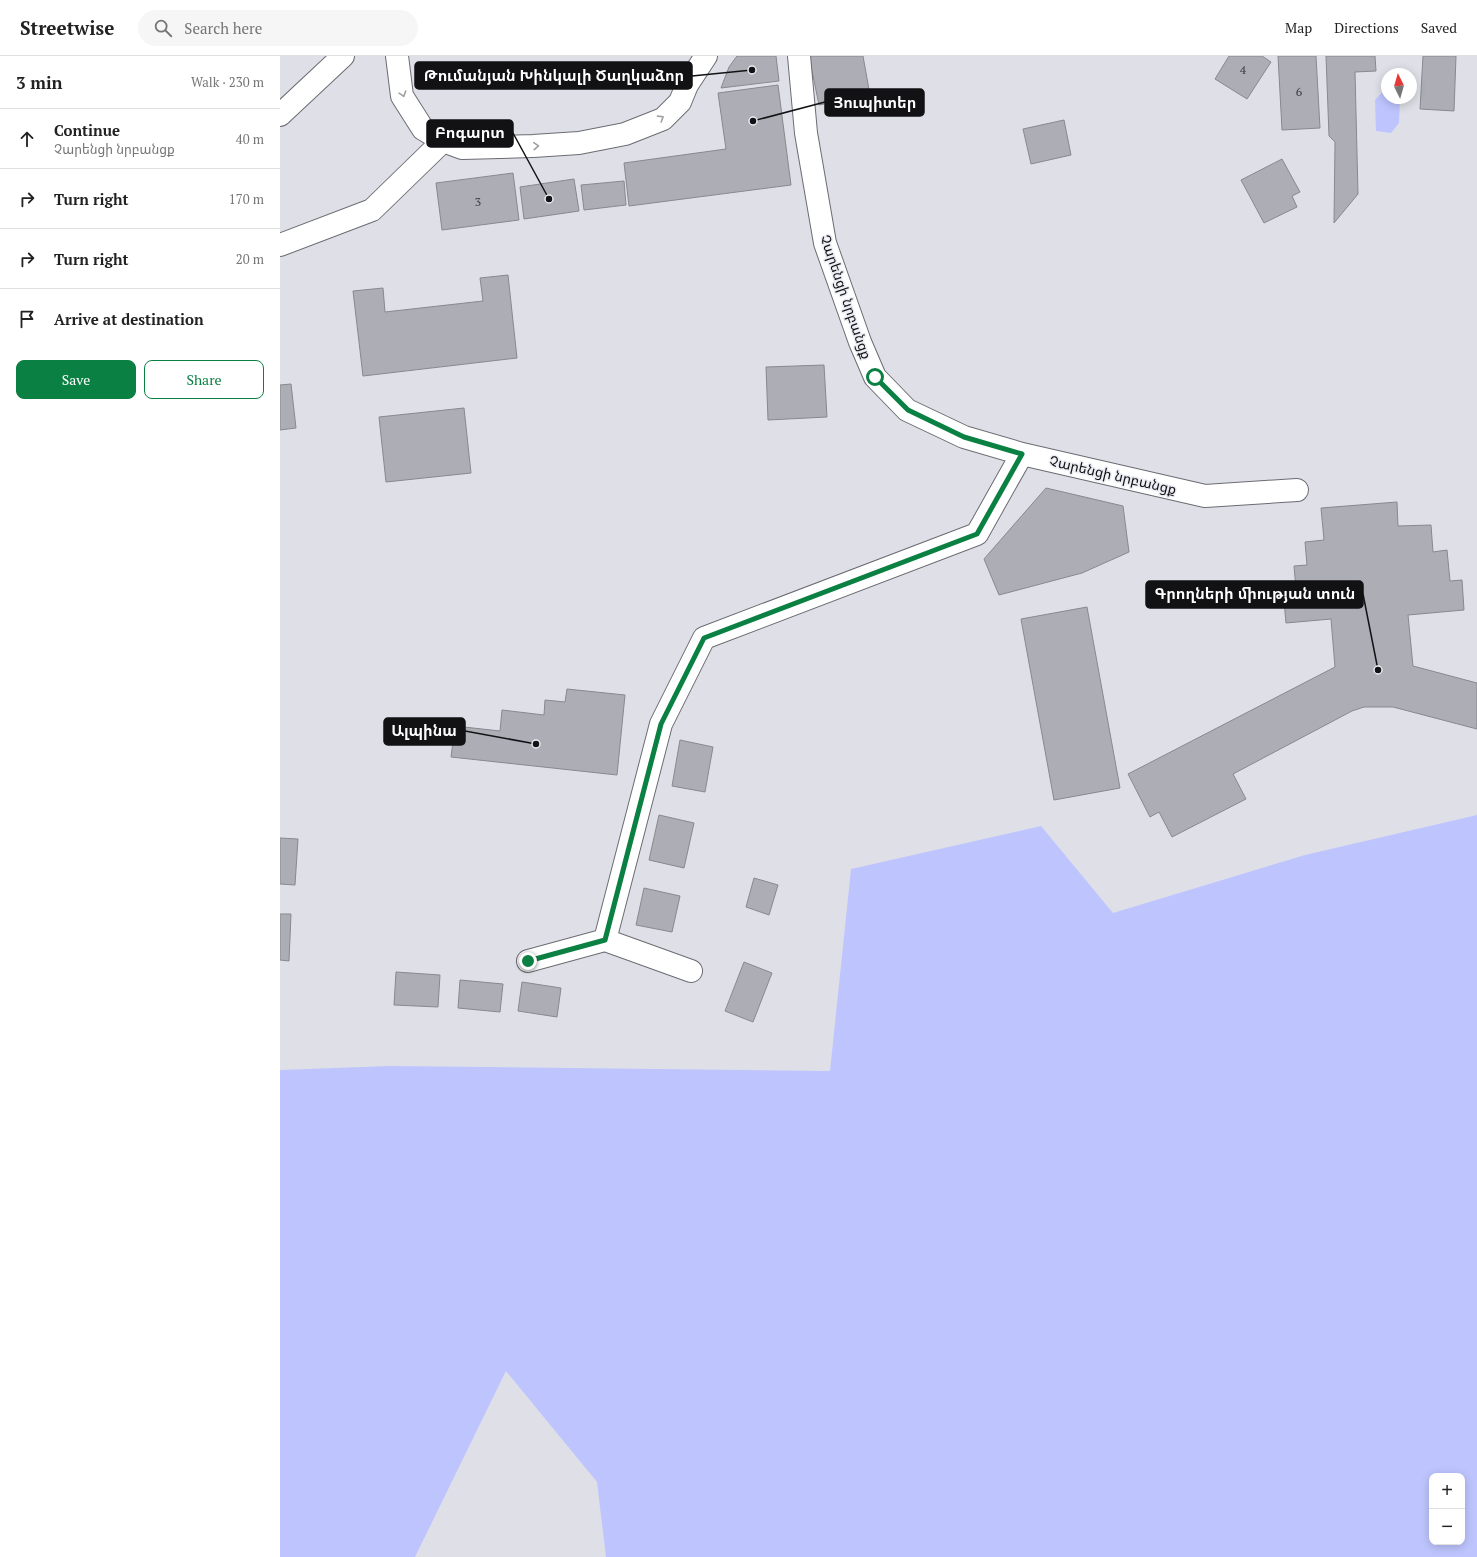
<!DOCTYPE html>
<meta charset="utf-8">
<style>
body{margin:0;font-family:"PT Serif","Noto Sans Armenian",serif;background:#f6f6f6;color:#222}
.controls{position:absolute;right:12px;bottom:12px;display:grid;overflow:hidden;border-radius:8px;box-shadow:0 2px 10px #0003}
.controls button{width:36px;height:36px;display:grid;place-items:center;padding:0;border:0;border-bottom:1px solid #e0e0e0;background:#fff;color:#222;font:20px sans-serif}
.compass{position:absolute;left:1101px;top:12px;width:36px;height:36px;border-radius:50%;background:#fff;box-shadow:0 2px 10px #0003;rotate:355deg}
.stop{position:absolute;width:12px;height:12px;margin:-9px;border:3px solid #0b8043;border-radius:50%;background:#fff}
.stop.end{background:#0b8043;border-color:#fff;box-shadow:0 1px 4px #0008}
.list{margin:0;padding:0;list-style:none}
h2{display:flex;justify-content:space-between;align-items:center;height:52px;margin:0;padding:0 16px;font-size:17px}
h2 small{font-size:13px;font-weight:400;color:#767676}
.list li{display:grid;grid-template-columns:26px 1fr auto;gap:12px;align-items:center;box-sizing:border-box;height:60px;padding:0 16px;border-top:1px solid #e0e0e0}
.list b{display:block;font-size:15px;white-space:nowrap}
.list p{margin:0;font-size:13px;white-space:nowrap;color:#767676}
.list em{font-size:13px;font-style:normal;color:#767676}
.actions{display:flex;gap:8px;padding:12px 16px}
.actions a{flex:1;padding:9px 0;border:1px solid #0b8043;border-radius:8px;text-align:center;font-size:14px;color:#0b8043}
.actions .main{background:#0b8043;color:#fff}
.icon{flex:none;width:22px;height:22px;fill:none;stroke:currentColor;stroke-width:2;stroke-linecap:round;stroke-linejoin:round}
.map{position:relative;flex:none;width:1197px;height:1501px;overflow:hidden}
header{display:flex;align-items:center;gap:24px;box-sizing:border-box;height:56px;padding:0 20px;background:#fff;border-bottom:1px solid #e0e0e0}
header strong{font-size:19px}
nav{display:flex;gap:22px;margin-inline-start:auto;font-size:14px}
.search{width:280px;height:36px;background:#f6f6f6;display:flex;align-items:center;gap:10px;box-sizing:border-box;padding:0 14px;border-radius:22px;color:#767676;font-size:15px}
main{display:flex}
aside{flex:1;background:#fff}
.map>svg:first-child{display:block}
.green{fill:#bec5fe;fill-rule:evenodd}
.building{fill:#adaeb5;stroke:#888990}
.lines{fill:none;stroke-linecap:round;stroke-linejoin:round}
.minor-casing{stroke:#6b6c73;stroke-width:24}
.major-casing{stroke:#6b6c73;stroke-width:24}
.minor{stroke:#fff;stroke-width:22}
.major{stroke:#fff;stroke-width:22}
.oneway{stroke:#a0a0a1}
.route{stroke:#0b8043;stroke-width:5}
.labels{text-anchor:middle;stroke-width:3;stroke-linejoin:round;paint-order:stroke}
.number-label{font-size:12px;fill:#39393d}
.street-label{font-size:14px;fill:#121215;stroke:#ecedf4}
.leader{fill:none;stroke:#121215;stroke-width:1.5}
.callout-dot{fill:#121215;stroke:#ecedf4;stroke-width:1.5}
.callout{fill:#121215;stroke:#121215;stroke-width:1.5}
.callout-label{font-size:15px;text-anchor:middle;font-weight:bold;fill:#fff}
</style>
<header>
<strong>Streetwise</strong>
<div class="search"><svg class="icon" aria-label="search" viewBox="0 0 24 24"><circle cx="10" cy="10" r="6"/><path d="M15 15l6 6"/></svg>Search here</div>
<nav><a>Map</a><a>Directions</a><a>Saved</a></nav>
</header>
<main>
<aside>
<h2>3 min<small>Walk · 230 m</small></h2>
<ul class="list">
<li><svg class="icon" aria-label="ahead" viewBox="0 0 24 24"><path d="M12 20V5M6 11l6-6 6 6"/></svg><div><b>Continue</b><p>Չարենցի նրբանցք</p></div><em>40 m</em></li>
<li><svg class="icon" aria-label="right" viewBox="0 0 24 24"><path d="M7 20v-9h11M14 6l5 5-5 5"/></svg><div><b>Turn right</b></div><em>170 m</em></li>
<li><svg class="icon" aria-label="right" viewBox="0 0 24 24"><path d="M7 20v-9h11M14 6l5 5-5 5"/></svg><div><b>Turn right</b></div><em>20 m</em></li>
<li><svg class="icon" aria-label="arrive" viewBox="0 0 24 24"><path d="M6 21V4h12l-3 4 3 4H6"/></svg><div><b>Arrive at destination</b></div></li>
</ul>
<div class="actions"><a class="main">Save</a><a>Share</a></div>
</aside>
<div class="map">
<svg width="1197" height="1501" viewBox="0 0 1197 1501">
<rect width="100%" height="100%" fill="#dfe0e7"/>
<path class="green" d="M 1107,31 L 1107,42 L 1120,42 L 1119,67 L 1111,77 L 1096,75 L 1095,44 Z
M 1197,759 L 1197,1501 L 326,1501 L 317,1426 L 226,1315 L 135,1501 L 0,1501 L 0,1014 L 110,1010 L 550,1015 L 571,813 L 761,770 L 833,857 L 1025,799 ZM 1152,1420 L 1182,1420 L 1182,1486 L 1152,1486 Z"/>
<path class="building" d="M 457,0 L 496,0 L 499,25 L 441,32 L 449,11 Z
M 529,0 L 583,0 L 590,39 L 539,49 Z
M 949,0 L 982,0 L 991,6 L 967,43 L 935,23 Z
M 998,0 L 1036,0 L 1040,72 L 1002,74 Z
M 1046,0 L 1095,0 L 1096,15 L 1075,16 L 1078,138 L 1054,167 L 1055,86 L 1049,80 Z
M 1143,0 L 1176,0 L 1174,55 L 1140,53 Z
M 498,29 L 511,129 L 349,150 L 344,107 L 446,93 L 438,37 Z
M 784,64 L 791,99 L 751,108 L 743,73 Z
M 1002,103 L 1020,136 L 1012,140 L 1017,151 L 984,167 L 961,124 Z
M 233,117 L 239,164 L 162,174 L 156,127 Z
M 294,123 L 299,155 L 244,163 L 240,131 Z
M 344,125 L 346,149 L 304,154 L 301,129 Z
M 228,219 L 237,302 L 83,320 L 73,235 L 103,232 L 105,256 L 203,245 L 200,222 Z
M 544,309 L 547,361 L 488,364 L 486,311 Z
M 11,328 L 16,372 L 0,374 L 0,329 Z
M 184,352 L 191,417 L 106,426 L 99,361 Z
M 766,432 L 843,450 L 849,496 L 802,517 L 719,539 L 704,503 Z
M 1117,446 L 1118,470 L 1151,469 L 1153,496 L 1167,494 L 1170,525 L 1182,524 L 1184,554 L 1128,559 L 1133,610 L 1197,627 L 1197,673 L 1113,651 L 1084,651 L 1072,655 L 953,718 L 966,743 L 892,781 L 879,756 L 870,761 L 848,718 L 1055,611 L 1051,563 L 1006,567 L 1003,534 L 1016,533 L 1014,510 L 1027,509 L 1025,486 L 1044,484 L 1041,452 Z
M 807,551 L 840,732 L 774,744 L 741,563 Z
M 287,633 L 345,639 L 337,719 L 171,701 L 175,670 L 220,675 L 222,654 L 264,659 L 265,644 L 285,646 Z
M 400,684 L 433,691 L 425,736 L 392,730 Z
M 379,759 L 414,767 L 404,812 L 369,804 Z
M 0,782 L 18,783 L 15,829 L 0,828 Z
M 474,822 L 498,829 L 489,859 L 466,851 Z
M 364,832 L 400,840 L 392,876 L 356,869 Z
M 0,858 L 11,858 L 9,905 L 0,904 Z
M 464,906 L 492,917 L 473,966 L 445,955 Z
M 116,916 L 160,919 L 158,951 L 114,949 Z
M 180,924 L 223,928 L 220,956 L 178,952 Z
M 242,926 L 281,932 L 277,961 L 238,955 Z"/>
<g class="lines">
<g class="minor-casing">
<path id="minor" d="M 519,0 L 526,77 L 545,187 L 580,286 L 595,321 L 627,354 L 684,381 L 742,398 L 925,440 L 1017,434
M 0,59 L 63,0
M 0,189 L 92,154 L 163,85
M 325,884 L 411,915
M 248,905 L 325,884 L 381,668 L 424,582 L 697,478 L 742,398"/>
</g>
<g class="major-casing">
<path id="major" d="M 117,0 L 122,40 L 143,73 L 163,85 L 182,92 L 253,90 L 299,87 L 345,78 L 383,63 L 400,46 L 407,29 L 426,0"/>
</g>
<use href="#minor" class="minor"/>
<use href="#major" class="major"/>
</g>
<defs><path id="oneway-chevron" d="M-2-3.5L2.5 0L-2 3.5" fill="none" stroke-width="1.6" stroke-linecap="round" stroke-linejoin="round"/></defs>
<g class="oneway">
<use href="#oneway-chevron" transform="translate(123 38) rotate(73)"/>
<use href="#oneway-chevron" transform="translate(381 62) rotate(-32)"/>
<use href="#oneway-chevron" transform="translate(256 90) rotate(-3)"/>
</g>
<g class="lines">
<path class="route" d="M 248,905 L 325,884 L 381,668 L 424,582 L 697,478 L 742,398 L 684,381 L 628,354 L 595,321"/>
</g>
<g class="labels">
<g class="number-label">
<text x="963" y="18">4</text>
<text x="1019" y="40">6</text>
<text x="198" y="150">3</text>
</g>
<g class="street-label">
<text transform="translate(566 241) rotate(71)" y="5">Չարենցի նրբանցք</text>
<text transform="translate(833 419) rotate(13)" y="5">Չարենցի նրբանցք</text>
</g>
</g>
<path class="leader" d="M472 14L412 20M473 65L545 46M269 143L233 77M1098 614L1083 538M256 688L185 675"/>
<g class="callout-dot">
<circle cx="472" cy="14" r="4"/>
<circle cx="473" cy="65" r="4"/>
<circle cx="269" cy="143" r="4"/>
<circle cx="1098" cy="614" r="4"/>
<circle cx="256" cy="688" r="4"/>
</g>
<g class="callout">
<rect x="135" y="6" width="277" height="27" rx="4"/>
<rect x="545" y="33" width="99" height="27" rx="4"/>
<rect x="147" y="64" width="86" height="27" rx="4"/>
<rect x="866" y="525" width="217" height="27" rx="4"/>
<rect x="104" y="662" width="81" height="27" rx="4"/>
</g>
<g class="callout-label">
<text x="274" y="25">Թումանյան Խինկալի Ծաղկաձոր</text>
<text x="595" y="52">Յուպիտեր</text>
<text x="190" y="82">Բոգարտ</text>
<text x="975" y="543">Գրողների միության տուն</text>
<text x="144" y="680">Ալպինա</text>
</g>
</svg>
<div class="controls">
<button>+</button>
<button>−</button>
</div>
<svg class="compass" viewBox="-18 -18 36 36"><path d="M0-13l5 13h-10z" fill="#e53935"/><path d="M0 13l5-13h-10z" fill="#767676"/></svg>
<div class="stop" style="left:595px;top:321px"></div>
<div class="stop end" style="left:248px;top:905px"></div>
</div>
</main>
